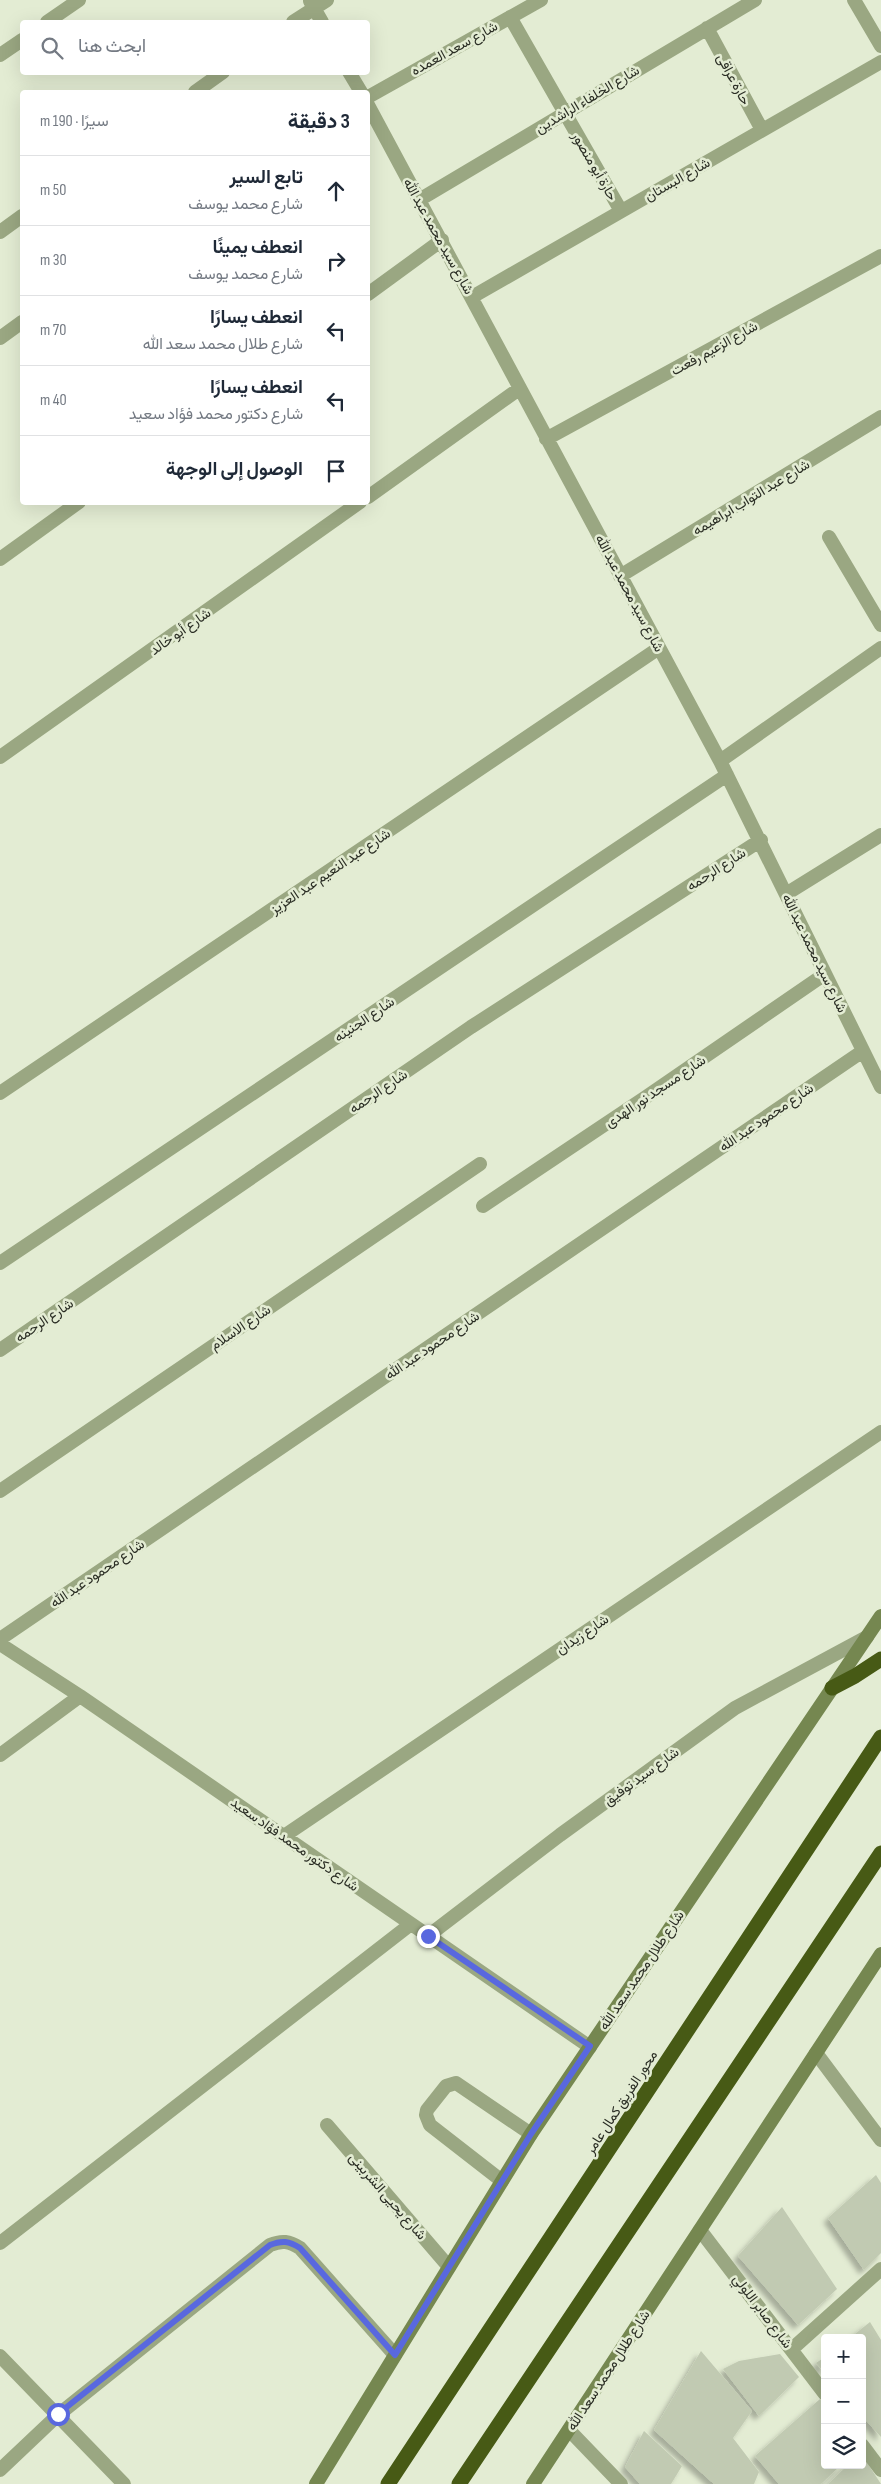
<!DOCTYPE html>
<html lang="ar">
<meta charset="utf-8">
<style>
body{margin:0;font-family:"Sofia Sans Condensed",Vazirmatn,sans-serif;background:#f2f2f3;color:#1f2937;direction:rtl}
.controls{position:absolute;right:15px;bottom:15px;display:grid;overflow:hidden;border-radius:5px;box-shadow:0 5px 20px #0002}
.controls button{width:45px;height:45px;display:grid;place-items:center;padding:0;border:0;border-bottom:1px solid #e0e1e3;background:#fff;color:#1f2937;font:25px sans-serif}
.stop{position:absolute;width:15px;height:15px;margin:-11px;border:4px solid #5968df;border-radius:50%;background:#fff}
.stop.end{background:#5968df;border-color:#fff;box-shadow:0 1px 5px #0008}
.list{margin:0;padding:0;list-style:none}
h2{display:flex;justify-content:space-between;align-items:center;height:65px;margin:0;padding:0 20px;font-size:21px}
h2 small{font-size:16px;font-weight:400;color:#747a83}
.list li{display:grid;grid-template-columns:32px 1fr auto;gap:15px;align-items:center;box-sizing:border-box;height:70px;padding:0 20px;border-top:1px solid #e0e1e3}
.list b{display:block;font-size:19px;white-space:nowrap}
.list p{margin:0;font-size:16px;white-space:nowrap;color:#747a83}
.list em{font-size:16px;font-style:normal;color:#747a83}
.icon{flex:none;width:28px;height:28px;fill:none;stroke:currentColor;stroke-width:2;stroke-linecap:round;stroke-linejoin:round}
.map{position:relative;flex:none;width:881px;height:2484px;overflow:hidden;direction:ltr}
.search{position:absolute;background:#fff;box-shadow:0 5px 20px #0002;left:20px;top:20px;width:350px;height:55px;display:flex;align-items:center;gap:12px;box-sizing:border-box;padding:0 18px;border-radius:5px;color:#747a83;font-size:19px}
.panel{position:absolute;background:#fff;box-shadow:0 5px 20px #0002;left:20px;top:90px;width:350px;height:415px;border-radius:5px;direction:rtl}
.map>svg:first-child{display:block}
.building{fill:#c1cab2;filter:url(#shadow)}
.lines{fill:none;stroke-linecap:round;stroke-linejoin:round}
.service{stroke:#9aa782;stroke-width:14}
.minor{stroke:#9aa782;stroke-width:14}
.secondary{stroke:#758750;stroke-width:14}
.motorway{stroke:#475a15;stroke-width:15}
.route{stroke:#5968df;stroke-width:6}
.labels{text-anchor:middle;stroke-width:5;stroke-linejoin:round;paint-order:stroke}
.street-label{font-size:14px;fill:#2a2d24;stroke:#e3ecd3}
</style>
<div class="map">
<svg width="881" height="2484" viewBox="0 0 881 2484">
<defs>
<filter id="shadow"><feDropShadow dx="-4.5" dy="4.5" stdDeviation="2.5" flood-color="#0004"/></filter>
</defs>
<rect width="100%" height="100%" fill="#e3ecd3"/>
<path class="building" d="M 876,2175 L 881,2183 L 881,2253 L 864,2270 L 828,2218 Z
M 782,2207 L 837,2289 L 798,2325 L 738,2256 Z
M 870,2322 L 881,2340 L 881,2437 L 862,2416 L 862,2338 L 850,2338 Z
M 701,2351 L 752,2411 L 733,2438 L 759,2472 L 754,2484 L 714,2484 L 654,2430 Z
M 780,2354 L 799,2377 L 759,2416 L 723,2369 L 739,2361 Z
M 825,2357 L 825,2373 L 816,2363 Z
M 820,2399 L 825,2406 L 825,2465 L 841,2465 L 821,2484 L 779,2484 L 755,2456 Z
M 644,2431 L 682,2466 L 671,2484 L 640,2484 L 625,2467 Z
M 862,2455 L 881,2484 L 828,2484 L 848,2465 L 862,2465 Z"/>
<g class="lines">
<path class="service" d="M 502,2181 L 430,2125 L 426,2115 L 427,2110 L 446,2086 L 456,2083 L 531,2134"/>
<path class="minor" d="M 854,0 L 881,46
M 310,1 L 322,22
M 510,17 L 621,211
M 47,22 L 79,0
M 293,22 L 327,0
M 707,28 L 762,130
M 0,55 L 22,40
M 349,72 L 361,92
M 195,92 L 223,72
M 368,97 L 541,0
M 368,105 L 720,761 L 881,1087
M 419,200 L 755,0
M 0,232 L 22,216
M 368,294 L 442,240
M 472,297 L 881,62
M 0,338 L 22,322
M 546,439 L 881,256
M 368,497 L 519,389
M 829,537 L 881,625
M 0,559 L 79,502
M 620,576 L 881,417
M 0,757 L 360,502
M 720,761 L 881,648
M 786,894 L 881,835
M 0,1093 L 659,648
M 483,1206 L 646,1097 L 825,974
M 0,1263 L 727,775
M 0,1350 L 471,1027 L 761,840
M 0,1491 L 480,1164
M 0,1639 L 863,1051
M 0,1644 L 80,1696 L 590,2047
M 0,1755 L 80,1696
M 284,1836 L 881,1432
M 428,1936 L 560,1835 L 735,1708 L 867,1637
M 816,2053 L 881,2140
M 327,2125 L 449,2267
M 700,2230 L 825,2394
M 0,2243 L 411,1924
M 792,2349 L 881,2269
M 0,2356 L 124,2484
M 569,2430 L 621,2484
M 862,2445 L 881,2470
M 0,2470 L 58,2415 L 270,2245 C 282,2240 289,2241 300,2248 L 395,2355"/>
<path class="secondary" d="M 316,2484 L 531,2134 L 881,1616
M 533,2484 L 881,1954"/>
<path class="motorway" d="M 832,1688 L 855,1676 L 881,1659
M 388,2484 L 881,1737
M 459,2484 L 881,1853"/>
</g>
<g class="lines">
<path class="route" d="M 58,2414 L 270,2245 C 282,2240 289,2241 300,2248 L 395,2355 L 531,2134 L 590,2046 L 428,1936"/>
</g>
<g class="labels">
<g class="street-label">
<text transform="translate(454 48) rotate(-29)" y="5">شارع سعد العمده</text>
<text transform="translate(734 79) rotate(62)" y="5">حارة عراقى</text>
<text transform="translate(587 99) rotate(-31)" y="5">شارع الخلفاء الراشدين</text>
<text transform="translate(595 166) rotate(60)" y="5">حارة أبو منصور</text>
<text transform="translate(677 179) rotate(-30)" y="5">شارع البستان</text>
<text transform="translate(439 236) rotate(61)" y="5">شارع سيد محمد عبد الله</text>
<text transform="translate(714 348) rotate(-29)" y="5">شارع الزعيم رفعت</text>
<text transform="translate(751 497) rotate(-31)" y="5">شارع عبد التواب ابراهيمه</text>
<text transform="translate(630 593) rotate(62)" y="5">شارع سيد محمد عبد الله</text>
<text transform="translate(180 631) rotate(-35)" y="5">شارع أبو خالد</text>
<text transform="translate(716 869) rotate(-33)" y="5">شارع الرحمه</text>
<text transform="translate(330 871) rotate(-34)" y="5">شارع عبد النعيم عبد العزيز</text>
<text transform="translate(815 953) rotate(64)" y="5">شارع سيد محمد عبد الله</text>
<text transform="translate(364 1019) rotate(-34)" y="5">شارع الجنينه</text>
<text transform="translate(378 1091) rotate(-34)" y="5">شارع الرحمه</text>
<text transform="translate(655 1091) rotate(-34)" y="5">شارع مسجد نور الهدى</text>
<text transform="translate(766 1117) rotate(-34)" y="5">شارع محمود عبد الله</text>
<text transform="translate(44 1320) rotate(-34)" y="5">شارع الرحمه</text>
<text transform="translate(240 1327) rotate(-34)" y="5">شارع الاسلام</text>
<text transform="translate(432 1345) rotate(-34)" y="5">شارع محمود عبد الله</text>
<text transform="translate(97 1573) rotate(-34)" y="5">شارع محمود عبد الله</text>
<text transform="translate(582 1634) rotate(-34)" y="5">شارع زيدان</text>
<text transform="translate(641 1776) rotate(-36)" y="5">شارع سيد توفيق</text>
<text transform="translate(295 1844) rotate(35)" y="5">شارع دكتور محمد فؤاد سعيد</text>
<text transform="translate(641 1970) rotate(-56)" y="5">شارع طلال محمد سعد الله</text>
<text transform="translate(621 2102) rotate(-57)" y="5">محور الفريق كمال عامر</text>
<text transform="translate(388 2196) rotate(49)" y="5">شارع يحيى الشربينى</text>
<text transform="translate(763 2311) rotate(53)" y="5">شارع صابر اللولي</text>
<text transform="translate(608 2370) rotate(-57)" y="5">شارع طلال محمد سعد الله</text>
</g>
</g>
</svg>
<div class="controls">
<button>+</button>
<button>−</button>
<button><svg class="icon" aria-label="layers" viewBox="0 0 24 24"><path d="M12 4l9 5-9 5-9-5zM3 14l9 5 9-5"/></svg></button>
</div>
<div class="stop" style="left:58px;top:2414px"></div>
<div class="stop end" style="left:428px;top:1936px"></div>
<div class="search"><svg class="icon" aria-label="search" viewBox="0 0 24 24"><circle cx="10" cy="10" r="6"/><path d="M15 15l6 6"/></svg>ابحث هنا</div>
<section class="panel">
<h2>3 دقيقة<small>سيرًا · 190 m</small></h2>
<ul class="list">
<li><svg class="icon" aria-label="ahead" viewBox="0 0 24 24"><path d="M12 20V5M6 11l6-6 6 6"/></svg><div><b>تابع السير</b><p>شارع محمد يوسف</p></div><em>50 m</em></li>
<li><svg class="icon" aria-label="right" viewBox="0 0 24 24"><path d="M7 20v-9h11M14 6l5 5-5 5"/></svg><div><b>انعطف يمينًا</b><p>شارع محمد يوسف</p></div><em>30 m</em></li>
<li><svg class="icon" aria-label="left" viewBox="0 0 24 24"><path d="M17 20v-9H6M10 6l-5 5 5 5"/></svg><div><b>انعطف يسارًا</b><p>شارع طلال محمد سعد الله</p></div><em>70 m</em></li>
<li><svg class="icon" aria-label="left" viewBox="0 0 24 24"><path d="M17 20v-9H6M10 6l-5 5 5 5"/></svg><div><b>انعطف يسارًا</b><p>شارع دكتور محمد فؤاد سعيد</p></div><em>40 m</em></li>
<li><svg class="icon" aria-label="arrive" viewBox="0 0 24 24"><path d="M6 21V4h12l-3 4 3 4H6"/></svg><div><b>الوصول إلى الوجهة</b></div></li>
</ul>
</section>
</div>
